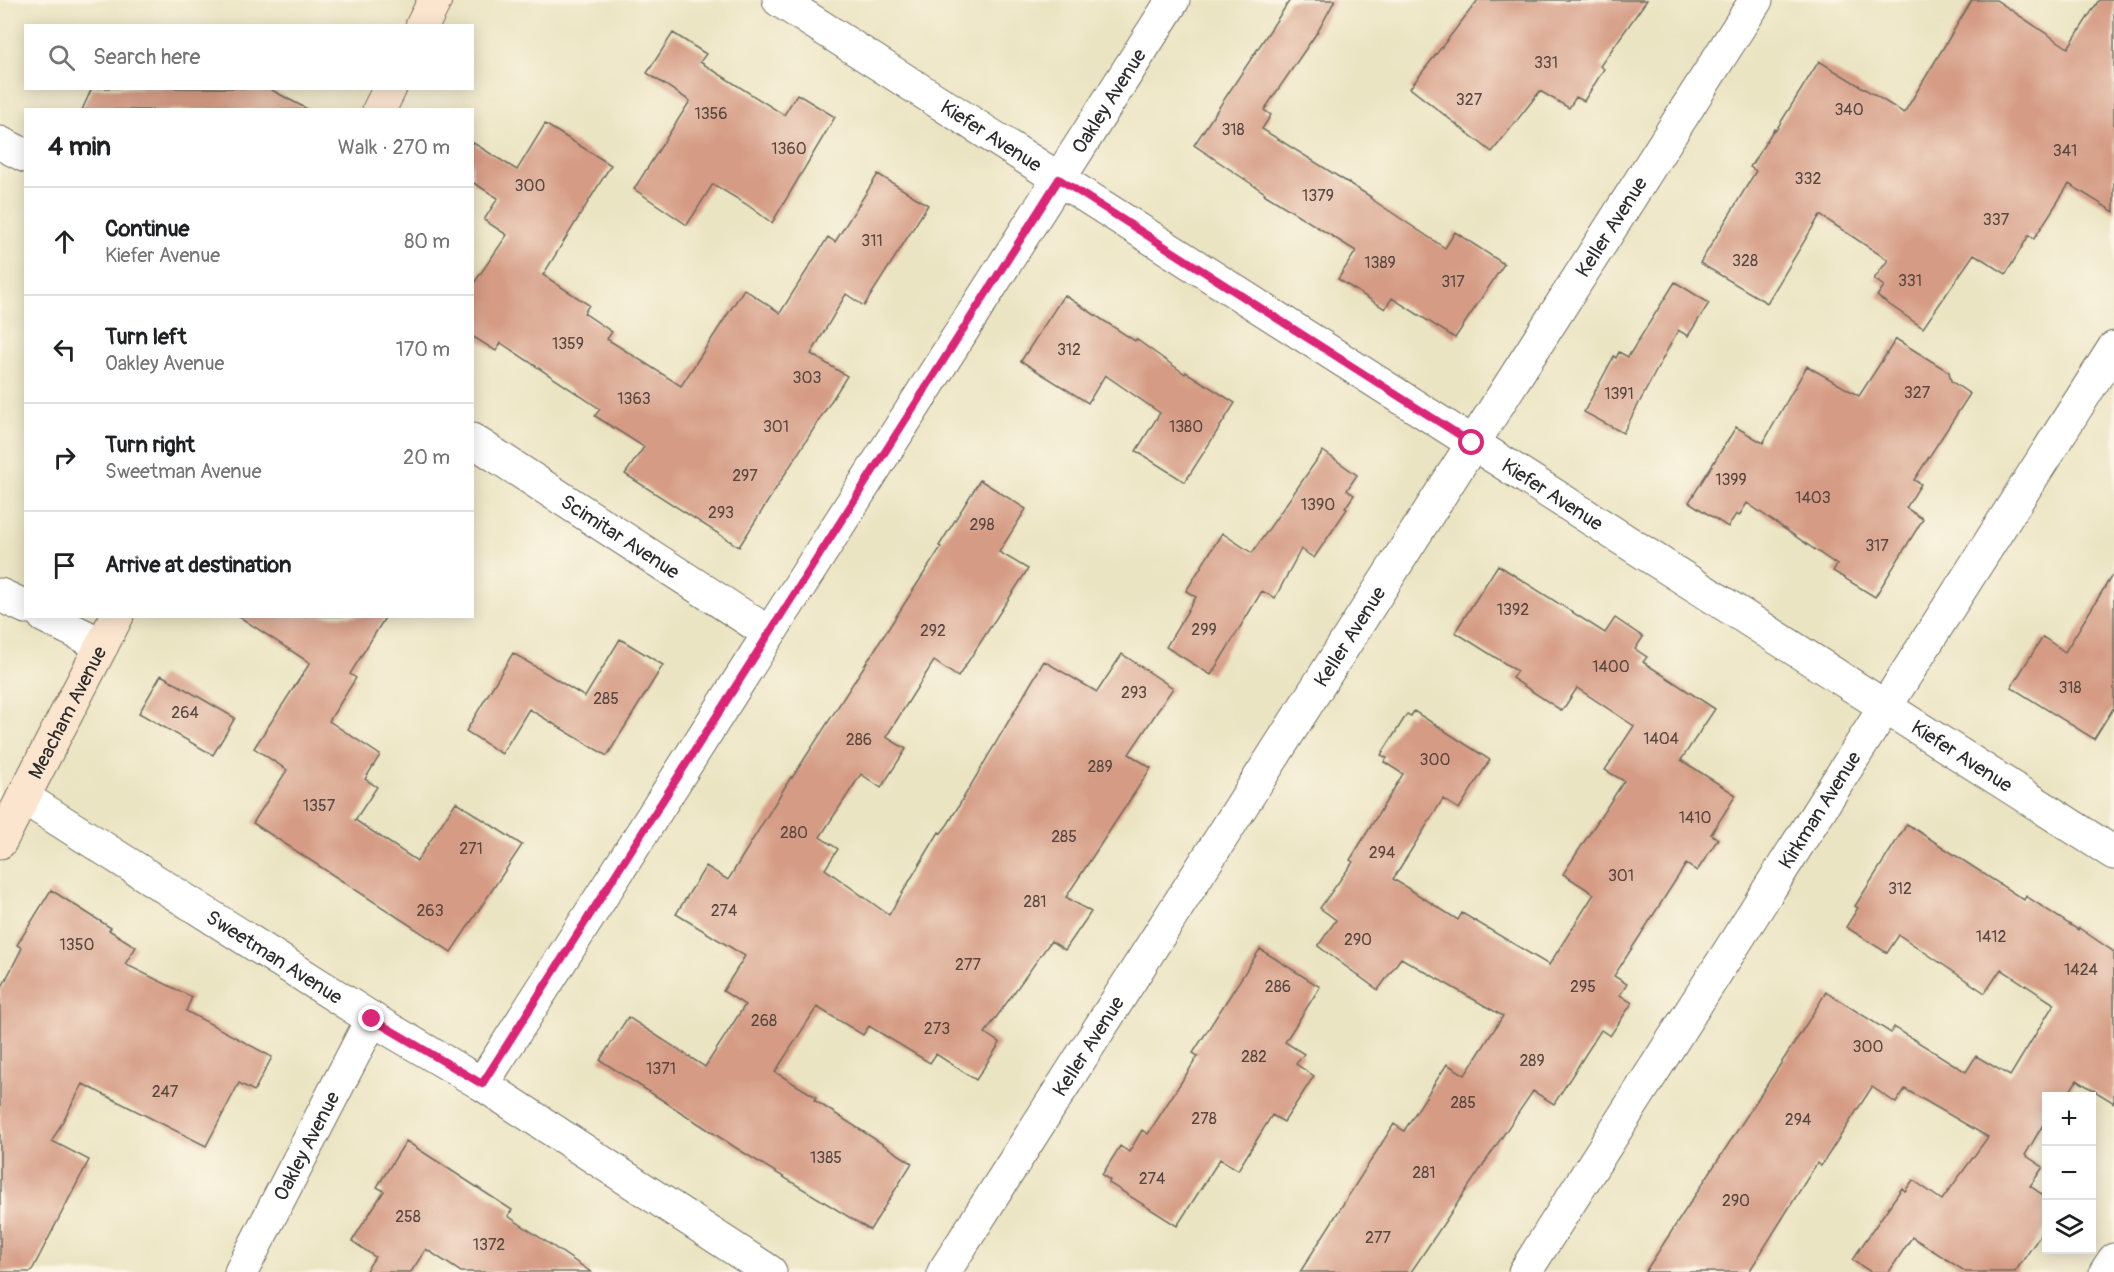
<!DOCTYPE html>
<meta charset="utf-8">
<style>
body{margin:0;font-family:Pangolin,sans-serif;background:#f2f2f2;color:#202124}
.controls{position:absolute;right:18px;bottom:18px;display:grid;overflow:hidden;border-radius:0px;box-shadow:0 3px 15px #0003}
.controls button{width:54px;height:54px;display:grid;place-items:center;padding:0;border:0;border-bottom:2px solid #e0e0e0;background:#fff;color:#202124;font:30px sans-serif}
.stop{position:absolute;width:18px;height:18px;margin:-14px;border:4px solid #db2777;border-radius:50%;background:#fff}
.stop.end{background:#db2777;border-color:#fff;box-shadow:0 2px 6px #0008}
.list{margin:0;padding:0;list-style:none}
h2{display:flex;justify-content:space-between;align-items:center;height:78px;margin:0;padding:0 24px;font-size:26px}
h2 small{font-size:20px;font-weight:400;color:#757577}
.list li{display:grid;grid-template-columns:39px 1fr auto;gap:18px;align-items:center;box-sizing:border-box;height:108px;padding:0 24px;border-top:2px solid #e0e0e0}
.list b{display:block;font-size:22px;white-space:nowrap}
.list p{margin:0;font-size:20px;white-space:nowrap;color:#757577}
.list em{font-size:20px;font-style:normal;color:#757577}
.icon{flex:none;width:33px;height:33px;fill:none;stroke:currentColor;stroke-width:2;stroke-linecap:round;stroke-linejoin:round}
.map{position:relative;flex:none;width:2114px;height:1272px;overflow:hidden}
.search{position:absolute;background:#fff;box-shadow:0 3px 15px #0003;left:24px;top:24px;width:450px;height:66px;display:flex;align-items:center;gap:15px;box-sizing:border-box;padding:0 21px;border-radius:0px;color:#757577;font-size:22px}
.panel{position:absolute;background:#fff;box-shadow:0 3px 15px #0003;left:24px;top:108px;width:450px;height:510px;border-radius:0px}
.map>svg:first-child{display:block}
.building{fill:#d59b84}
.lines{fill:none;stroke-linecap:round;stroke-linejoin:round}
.minor-casing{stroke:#6e6c60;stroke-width:35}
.secondary-casing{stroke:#6e6c60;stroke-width:35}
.minor{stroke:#fff;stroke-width:33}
.secondary{stroke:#fce5cf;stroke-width:33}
.route{stroke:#db2777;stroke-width:8}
.labels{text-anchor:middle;stroke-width:5;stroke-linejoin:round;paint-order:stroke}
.number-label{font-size:16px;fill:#564741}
.street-label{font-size:20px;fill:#2b2b2b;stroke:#fcf5e5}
</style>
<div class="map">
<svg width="2114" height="1272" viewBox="0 0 2114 1272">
<rect width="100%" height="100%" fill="#fcf5e5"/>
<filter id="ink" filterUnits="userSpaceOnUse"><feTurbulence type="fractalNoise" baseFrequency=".0167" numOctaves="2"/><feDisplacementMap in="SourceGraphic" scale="12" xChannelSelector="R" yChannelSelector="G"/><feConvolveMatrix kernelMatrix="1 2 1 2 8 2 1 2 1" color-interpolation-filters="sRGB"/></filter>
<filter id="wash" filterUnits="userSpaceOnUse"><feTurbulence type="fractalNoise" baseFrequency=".008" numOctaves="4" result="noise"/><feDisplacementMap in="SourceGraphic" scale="24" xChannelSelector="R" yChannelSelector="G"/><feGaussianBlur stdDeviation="1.35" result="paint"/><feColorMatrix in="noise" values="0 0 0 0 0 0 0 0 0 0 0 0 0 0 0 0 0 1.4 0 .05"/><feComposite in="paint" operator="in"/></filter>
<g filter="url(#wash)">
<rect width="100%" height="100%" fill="#ebe4c2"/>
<g id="blocks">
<path class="building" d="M 1290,0 L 1335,0 L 1318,31 L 1264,110 L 1271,115 L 1262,129 L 1371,197 L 1370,198 L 1445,248 L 1455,232 L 1504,264 L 1455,338 L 1392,298 L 1385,309 L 1338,279 L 1356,251 L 1264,194 L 1265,193 L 1194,145 Z
M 1478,0 L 1647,0 L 1600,66 L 1604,69 L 1584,101 L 1576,97 L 1569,108 L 1540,91 L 1492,152 L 1410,88 Z
M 1972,0 L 1996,0 L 2068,48 L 2099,0 L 2114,0 L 2114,212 L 2069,184 L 2034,239 L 2029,235 L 2006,274 L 1974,254 L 1923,328 L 1877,296 L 1884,286 L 1874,279 L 1888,260 L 1820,215 L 1767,303 L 1700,263 L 1756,171 L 1750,167 L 1774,129 L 1776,130 L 1819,61 L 1904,113 Z
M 673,33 L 706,54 L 700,62 L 784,115 L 797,94 L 835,117 L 772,223 L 746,204 L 713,184 L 687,225 L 634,189 L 690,101 L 647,73 Z
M 92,88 L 268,88 L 309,110 L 82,110 Z
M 545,124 L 611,165 L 543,275 L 589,305 L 584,313 L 612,332 L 607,339 L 681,386 L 744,289 L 780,313 L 828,237 L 835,242 L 878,174 L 928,205 L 864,306 L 846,294 L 811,354 L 847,376 L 739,547 L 625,474 L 644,447 L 595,416 L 600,409 L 501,343 L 496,351 L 472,336 L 472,286 L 507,235 L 484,220 L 498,198 L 472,182 L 472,142 L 517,170 Z
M 1675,282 L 1709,303 L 1688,336 L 1678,330 L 1623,433 L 1584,412 L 1614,356 L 1616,358 L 1619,352 L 1628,357 Z
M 1064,295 L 1135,341 L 1136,339 L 1185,374 L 1186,372 L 1235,403 L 1185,482 L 1136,451 L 1160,413 L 1105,375 L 1088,403 L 1021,361 Z
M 1896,339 L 1949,372 L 1951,381 L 1970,394 L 1914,480 L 1921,484 L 1906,508 L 1923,519 L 1875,597 L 1833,571 L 1837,565 L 1747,503 L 1739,516 L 1736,514 L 1728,527 L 1689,502 L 1736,427 L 1763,443 L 1807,366 L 1859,396 Z
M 1323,451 L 1357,475 L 1347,490 L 1354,495 L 1345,508 L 1347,509 L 1314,558 L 1301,549 L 1275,598 L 1262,591 L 1211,675 L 1166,647 L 1196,597 L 1186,591 L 1222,533 L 1252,553 Z
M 980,480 L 1026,509 L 999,552 L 1028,569 L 958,677 L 934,661 L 886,737 L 906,749 L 881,788 L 861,774 L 820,837 L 838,849 L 825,869 L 889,915 L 939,832 L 941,833 L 948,824 L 1044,661 L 1097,692 L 1122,654 L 1173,688 L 1129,754 L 1151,768 L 1066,897 L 1091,912 L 1065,950 L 1051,941 L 985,1033 L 1000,1043 L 976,1080 L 936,1054 L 930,1063 L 869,1026 L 863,1035 L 817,1007 L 775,1072 L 816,1097 L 814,1100 L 912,1163 L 870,1230 L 741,1151 L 600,1060 L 628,1017 L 705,1067 L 745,1005 L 723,991 L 745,956 L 676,914 L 706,866 L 728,880 L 791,777 L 792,778 L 941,547 L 939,546 Z
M 1498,565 L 1605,633 L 1615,618 L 1643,637 L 1635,649 L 1647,657 L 1643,662 L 1715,709 L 1681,760 L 1736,795 L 1711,834 L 1718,839 L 1697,871 L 1686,864 L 1614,976 L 1627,984 L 1620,995 L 1632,1003 L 1610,1036 L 1601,1030 L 1554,1104 L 1533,1091 L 1411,1272 L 1300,1272 L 1394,1124 L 1404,1131 L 1447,1064 L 1465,1075 L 1503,1016 L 1401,958 L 1378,990 L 1318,946 L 1336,920 L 1320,908 L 1353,862 L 1350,860 L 1403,774 L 1384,762 L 1387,758 L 1381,755 L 1407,714 L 1411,716 L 1414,711 L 1490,760 L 1459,809 L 1443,799 L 1393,879 L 1458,920 L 1462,913 L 1549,965 L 1594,894 L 1563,874 L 1624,781 L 1605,770 L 1634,726 L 1577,688 L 1562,711 L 1512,678 L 1517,671 L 1455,632 Z
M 2114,572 L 2114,707 L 2094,739 L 2011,687 L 2043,637 L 2065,652 Z
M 238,616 L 386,616 L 350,674 L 356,678 L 329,721 L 380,755 L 365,779 L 377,787 L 355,820 L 417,861 L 456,802 L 522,845 L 451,952 L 253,823 L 287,770 L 254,748 L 310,663 Z
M 620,639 L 663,665 L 607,756 L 529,709 L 502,754 L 466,731 L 513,653 L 585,697 Z
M 161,675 L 235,718 L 213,755 L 139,713 Z
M 1907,824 L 2024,900 L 2026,896 L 2078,930 L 2079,928 L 2114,952 L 2114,1103 L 2077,1080 L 2067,1096 L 2046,1096 L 2046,1120 L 2025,1155 L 2043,1167 L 2030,1186 L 2046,1197 L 2046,1227 L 2015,1272 L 1966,1272 L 1912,1237 L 1889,1272 L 1871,1272 L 1852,1260 L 1902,1188 L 1905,1191 L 1913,1180 L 1942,1200 L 1988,1137 L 1905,1089 L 1896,1103 L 1872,1087 L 1821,1166 L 1817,1163 L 1749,1272 L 1645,1272 L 1804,1028 L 1826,992 L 1891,1033 L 1894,1027 L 1966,1072 L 1976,1056 L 2010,1076 L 2054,1004 L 2001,969 L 1985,993 L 1899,935 L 1887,953 L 1846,927 L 1858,908 L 1855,906 Z
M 51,890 L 111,928 L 109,930 L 136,947 L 125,964 L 192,997 L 186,1011 L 272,1057 L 254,1091 L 239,1083 L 206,1146 L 83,1084 L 52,1141 L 89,1160 L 31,1272 L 0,1272 L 0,991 L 22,948 L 17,945 Z
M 1260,949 L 1320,987 L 1285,1042 L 1304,1054 L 1296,1064 L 1314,1076 L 1284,1122 L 1272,1115 L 1238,1170 L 1220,1159 L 1177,1226 L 1109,1183 L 1110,1180 L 1102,1175 L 1120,1146 L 1129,1152 L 1142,1130 L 1148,1134 L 1198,1056 L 1193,1053 Z
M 406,1141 L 512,1210 L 508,1216 L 591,1272 L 461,1272 L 426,1249 L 411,1272 L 365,1272 L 375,1257 L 352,1241 L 384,1191 L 377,1187 Z"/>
</g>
</g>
<g filter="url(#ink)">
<use href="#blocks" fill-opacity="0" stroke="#6e6c60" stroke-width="1.5"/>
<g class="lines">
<g class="minor-casing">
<g id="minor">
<path id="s1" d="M 779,0 L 2114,853"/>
<path d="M 0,143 L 26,156"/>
<path id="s2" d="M 472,440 L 769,633"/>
<path d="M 0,595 L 26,607"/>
<path d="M 44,616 L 102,645"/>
<path id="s3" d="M 23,797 L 372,1019 L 482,1084 L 770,1272"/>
<path id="s4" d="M 482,1084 L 1173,0"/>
<path id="s5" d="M 241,1272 L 372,1019"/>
<path id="s6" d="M 944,1272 L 1756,0"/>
<path id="s7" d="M 1525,1272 L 2114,348"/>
<path d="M 2106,1272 L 2114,1260"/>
</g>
</g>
<g class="secondary-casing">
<g id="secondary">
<path d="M 422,26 L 435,0"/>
<path d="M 379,110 L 390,88"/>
<path id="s8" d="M 0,842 L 117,616"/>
</g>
</g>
<use href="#minor" class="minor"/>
<use href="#secondary" class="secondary"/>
</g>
</g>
<g class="lines" filter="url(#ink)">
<path class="route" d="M 372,1019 L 482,1084 L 1059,179 L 1472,443"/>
</g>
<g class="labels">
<g class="number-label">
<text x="1546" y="68">331</text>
<text x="1469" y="105">327</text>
<text x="1849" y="115">340</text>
<text x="711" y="119">1356</text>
<text x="1233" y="135">318</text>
<text x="789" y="154">1360</text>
<text x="2065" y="156">341</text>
<text x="1808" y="184">332</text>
<text x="530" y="191">300</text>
<text x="1318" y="201">1379</text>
<text x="1996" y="225">337</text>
<text x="872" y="246">311</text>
<text x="1745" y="266">328</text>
<text x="1380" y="268">1389</text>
<text x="1910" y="286">331</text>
<text x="1453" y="287">317</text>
<text x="568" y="349">1359</text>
<text x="1069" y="355">312</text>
<text x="807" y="383">303</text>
<text x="1917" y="398">327</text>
<text x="1619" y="399">1391</text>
<text x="634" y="404">1363</text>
<text x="776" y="432">301</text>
<text x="1186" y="432">1380</text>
<text x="745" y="481">297</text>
<text x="1731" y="485">1399</text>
<text x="1813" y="503">1403</text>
<text x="1318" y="510">1390</text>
<text x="721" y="518">293</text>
<text x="982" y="530">298</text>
<text x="1877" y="551">317</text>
<text x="1513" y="615">1392</text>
<text x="1204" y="635">299</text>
<text x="933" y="636">292</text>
<text x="1611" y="672">1400</text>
<text x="2070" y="693">318</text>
<text x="1134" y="698">293</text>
<text x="606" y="704">285</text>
<text x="185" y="718">264</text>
<text x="1661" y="744">1404</text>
<text x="859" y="745">286</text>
<text x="1435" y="765">300</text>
<text x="1100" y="772">289</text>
<text x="319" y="811">1357</text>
<text x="1695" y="823">1410</text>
<text x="794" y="838">280</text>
<text x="1064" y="842">285</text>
<text x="471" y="854">271</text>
<text x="1382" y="858">294</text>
<text x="1621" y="881">301</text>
<text x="1900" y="894">312</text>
<text x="1035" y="907">281</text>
<text x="430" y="916">263</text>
<text x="724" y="916">274</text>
<text x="1991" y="942">1412</text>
<text x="1358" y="945">290</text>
<text x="77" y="950">1350</text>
<text x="968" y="970">277</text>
<text x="2081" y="975">1424</text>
<text x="1278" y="992">286</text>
<text x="1583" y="992">295</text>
<text x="764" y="1026">268</text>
<text x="937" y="1034">273</text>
<text x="1868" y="1052">300</text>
<text x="1254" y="1062">282</text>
<text x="1532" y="1066">289</text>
<text x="661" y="1074">1371</text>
<text x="165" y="1097">247</text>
<text x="1463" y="1108">285</text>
<text x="1204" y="1124">278</text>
<text x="1798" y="1125">294</text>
<text x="826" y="1163">1385</text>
<text x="1424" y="1178">281</text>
<text x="1152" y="1184">274</text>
<text x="1736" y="1206">290</text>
<text x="408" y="1222">258</text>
<text x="1378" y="1243">277</text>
<text x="489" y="1250">1372</text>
</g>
<g class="street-label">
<text dy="7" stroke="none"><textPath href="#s4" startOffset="1166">Oakley Avenue</textPath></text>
<text dy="7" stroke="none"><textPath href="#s1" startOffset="252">Kiefer Avenue</textPath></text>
<text dy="7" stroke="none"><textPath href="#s6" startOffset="1240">Keller Avenue</textPath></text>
<text dy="7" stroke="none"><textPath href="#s1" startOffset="918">Kiefer Avenue</textPath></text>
<text dy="7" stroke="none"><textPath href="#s2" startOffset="177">Scimitar Avenue</textPath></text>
<text dy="7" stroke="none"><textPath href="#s6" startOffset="754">Keller Avenue</textPath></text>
<text dy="7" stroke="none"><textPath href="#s8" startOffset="146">Meacham Avenue</textPath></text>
<text dy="7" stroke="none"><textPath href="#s1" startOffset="1404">Kiefer Avenue</textPath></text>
<text dy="7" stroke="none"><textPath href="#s7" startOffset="548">Kirkman Avenue</textPath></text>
<text dy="7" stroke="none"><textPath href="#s3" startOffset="298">Sweetman Avenue</textPath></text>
<text dy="7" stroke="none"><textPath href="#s6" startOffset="268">Keller Avenue</textPath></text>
<text dy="7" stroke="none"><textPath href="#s5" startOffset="142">Oakley Avenue</textPath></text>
</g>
</g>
</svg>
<div class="controls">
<button>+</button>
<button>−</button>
<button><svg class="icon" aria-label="layers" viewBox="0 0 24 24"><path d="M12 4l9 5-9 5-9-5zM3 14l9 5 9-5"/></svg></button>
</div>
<div class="stop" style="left:1472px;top:443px"></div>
<div class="stop end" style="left:372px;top:1019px"></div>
<div class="search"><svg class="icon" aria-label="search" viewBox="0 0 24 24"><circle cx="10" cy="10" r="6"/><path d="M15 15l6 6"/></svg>Search here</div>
<section class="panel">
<h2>4 min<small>Walk · 270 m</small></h2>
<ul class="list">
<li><svg class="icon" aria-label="ahead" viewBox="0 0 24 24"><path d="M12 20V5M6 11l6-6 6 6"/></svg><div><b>Continue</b><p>Kiefer Avenue</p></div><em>80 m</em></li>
<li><svg class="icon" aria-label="left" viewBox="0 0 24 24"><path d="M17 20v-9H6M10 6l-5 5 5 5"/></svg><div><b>Turn left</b><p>Oakley Avenue</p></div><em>170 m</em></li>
<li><svg class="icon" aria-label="right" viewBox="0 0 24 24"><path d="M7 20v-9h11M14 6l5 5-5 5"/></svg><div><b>Turn right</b><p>Sweetman Avenue</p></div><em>20 m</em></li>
<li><svg class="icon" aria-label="arrive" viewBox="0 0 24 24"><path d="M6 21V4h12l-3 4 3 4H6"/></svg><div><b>Arrive at destination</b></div></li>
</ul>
</section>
</div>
